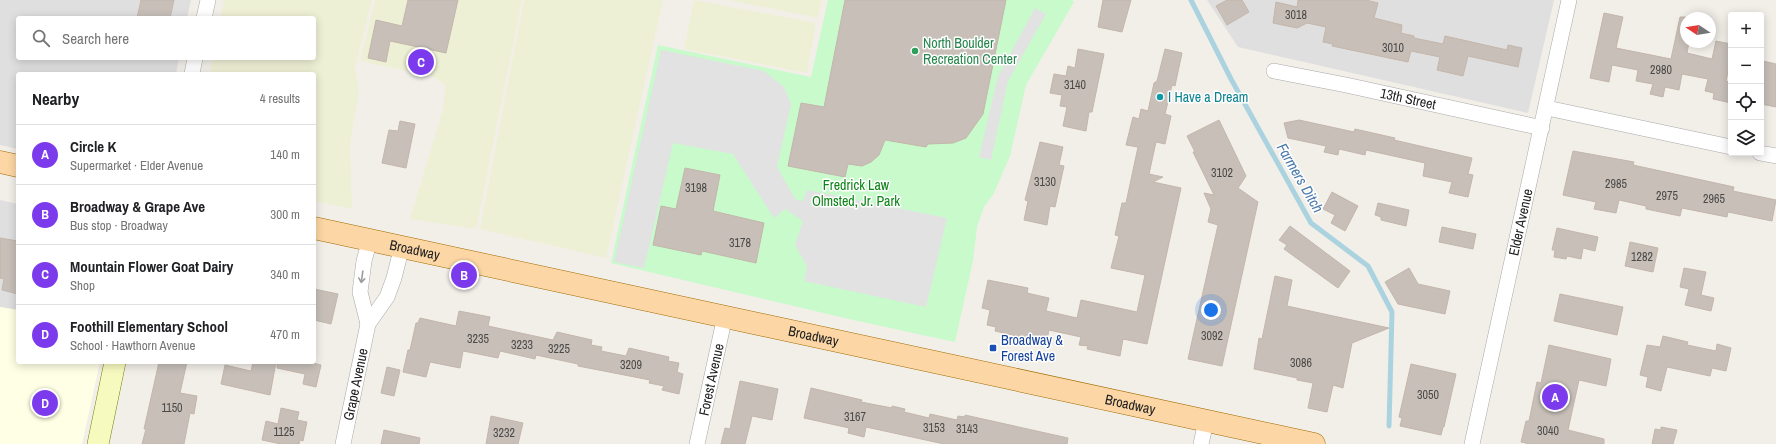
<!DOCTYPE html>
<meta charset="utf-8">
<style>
body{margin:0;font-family:"Archivo Narrow",sans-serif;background:#f2f2f2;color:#202124}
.controls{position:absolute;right:12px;top:12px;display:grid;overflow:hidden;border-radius:4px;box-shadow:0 2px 10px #0003}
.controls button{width:36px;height:36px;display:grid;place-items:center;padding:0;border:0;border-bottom:1px solid #e0e0e0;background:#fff;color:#202124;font:20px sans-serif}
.compass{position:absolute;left:1680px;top:12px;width:36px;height:36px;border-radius:50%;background:#fff;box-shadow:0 2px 10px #0003;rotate:282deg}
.you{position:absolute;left:1211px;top:310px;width:14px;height:14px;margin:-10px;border:3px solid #fff;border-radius:50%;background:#1a73e8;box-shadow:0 0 0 6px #1a73e833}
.badge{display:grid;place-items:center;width:26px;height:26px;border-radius:50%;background:#7c3aed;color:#fff;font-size:13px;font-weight:700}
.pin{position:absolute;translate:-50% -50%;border:2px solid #fff;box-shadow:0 1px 4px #0006}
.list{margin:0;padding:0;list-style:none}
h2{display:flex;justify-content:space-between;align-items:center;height:52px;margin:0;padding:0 16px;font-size:17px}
h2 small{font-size:13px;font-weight:400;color:#757577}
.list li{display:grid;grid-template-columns:26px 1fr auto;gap:12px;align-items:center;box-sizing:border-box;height:60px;padding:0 16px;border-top:1px solid #e0e0e0}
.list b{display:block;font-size:15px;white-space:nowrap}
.list p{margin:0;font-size:13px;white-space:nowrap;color:#757577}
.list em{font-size:13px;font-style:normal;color:#757577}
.icon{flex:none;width:22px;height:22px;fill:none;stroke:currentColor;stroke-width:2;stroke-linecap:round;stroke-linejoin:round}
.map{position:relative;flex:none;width:1776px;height:444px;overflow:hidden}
.search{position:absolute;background:#fff;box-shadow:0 2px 10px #0003;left:16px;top:16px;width:300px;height:44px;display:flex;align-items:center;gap:10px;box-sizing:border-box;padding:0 14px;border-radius:4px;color:#757577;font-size:15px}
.panel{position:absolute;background:#fff;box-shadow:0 2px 10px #0003;left:16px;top:72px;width:300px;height:292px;border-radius:4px}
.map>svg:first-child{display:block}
.residential{fill:#e0dfdf}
.education{fill:#ffffe5}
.farmland{fill:#eef0d5}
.park{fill:#c8facc}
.parking{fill:#e2e2e2}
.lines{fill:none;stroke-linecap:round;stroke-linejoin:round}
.stream{stroke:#aad3df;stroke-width:5}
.building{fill:#c7bfb8;stroke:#c4b6ab}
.street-casing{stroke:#a9a9a9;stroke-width:16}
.secondary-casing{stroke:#707d05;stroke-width:22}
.primary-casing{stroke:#a06b00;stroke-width:23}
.street{stroke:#fff;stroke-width:15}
.secondary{stroke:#f7fabf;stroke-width:21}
.primary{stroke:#fcd6a4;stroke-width:22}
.oneway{stroke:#9c9c9c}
.leisure-dot{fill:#2e9e5b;stroke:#fff;stroke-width:1.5}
.culture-dot{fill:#0f9aa8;stroke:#fff;stroke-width:1.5}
.transit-dot{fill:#1a4fb4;stroke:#fff;stroke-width:1.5}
.labels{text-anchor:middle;stroke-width:3;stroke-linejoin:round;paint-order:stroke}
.number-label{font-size:12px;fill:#4b4948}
.leisure-label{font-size:14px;fill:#27864d;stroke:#fff;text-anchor:start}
.culture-label{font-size:14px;fill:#0d838f;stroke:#fff;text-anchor:start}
.street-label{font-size:14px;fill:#222;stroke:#fff}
.park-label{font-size:14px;fill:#0c8416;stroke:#fff}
.transit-label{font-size:14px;fill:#164399;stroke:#fff;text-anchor:start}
.water-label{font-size:15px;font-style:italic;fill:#4a7aab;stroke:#fff}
</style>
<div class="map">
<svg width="1776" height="444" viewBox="0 0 1776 444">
<rect width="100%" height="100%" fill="#f2efe9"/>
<path class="residential" d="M 0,0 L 191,0 L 187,18 L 18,18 L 18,58 L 179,58 L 176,74 L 18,74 L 18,149 L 0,145 Z
M 1207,0 L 1554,0 L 1528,113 L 1238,47 Z
M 0,200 L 18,204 L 18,310 L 0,307 Z"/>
<path class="education" d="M 0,307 L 18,310 L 18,362 L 100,362 L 82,444 L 0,444 Z"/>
<path class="farmland" d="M 224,0 L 372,0 L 355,69 L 359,91 L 350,144 L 352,209 L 314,201 L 314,74 L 210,74 L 213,58 L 314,58 L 314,18 L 221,18 Z
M 375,0 L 522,0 L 476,229 L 410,219 L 444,106 L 445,85 L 434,77 L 360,61 Z
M 524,0 L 663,0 L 606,258 L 480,229 Z
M 694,0 L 816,23 L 807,73 L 684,49 Z
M 730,0 L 822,0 L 818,18 Z"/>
<path class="park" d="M 828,0 L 1072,0 L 1074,2 L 1026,85 L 1010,156 L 994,193 L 984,207 L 977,227 L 973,261 L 955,342 L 853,320 L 611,263 L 658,45 L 811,77 Z"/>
<path class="parking" d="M 1035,8 L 1046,14 L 1008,81 L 991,160 L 979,157 L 998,76 Z
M 661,50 L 764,71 L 784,87 L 791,104 L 777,167 L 796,200 L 803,201 L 807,190 L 947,218 L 926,307 L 804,281 L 807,266 L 795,245 L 803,221 L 785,209 L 774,218 L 733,154 L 673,143 L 644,268 L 614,262 Z"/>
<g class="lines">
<path class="stream" d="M 1191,0 L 1231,79 L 1311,223 L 1368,266 L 1392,312 L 1389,426"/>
</g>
<path class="building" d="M 141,0 L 174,0 L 170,18 L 137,18 Z
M 408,0 L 458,0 L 446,53 L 390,41 L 386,62 L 368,58 L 376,20 L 402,26 Z
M 845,0 L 1006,0 L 983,114 L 966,138 L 953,143 L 928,144 L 926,147 L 885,140 L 879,155 L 871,162 L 862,166 L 848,164 L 845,177 L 788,166 L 801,103 L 824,107 Z
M 1103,0 L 1131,0 L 1122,32 L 1098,27 Z
M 1227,0 L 1242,0 L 1249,12 L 1227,25 L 1216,6 Z
M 1298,0 L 1366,0 L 1378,3 L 1374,18 L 1402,25 L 1401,33 L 1414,36 L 1414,38 L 1443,44 L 1445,36 L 1507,50 L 1508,45 L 1522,48 L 1518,67 L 1468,56 L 1463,76 L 1437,70 L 1440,57 L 1411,51 L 1408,62 L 1332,46 L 1333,44 L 1323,42 L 1326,27 L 1307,23 L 1297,28 L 1273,23 L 1276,2 L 1297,7 Z
M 1604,13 L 1623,17 L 1616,48 L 1671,59 L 1680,17 L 1686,17 L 1686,42 L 1689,42 L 1687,53 L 1712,59 L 1716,41 L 1731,44 L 1731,57 L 1726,81 L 1731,83 L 1731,103 L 1713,99 L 1714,93 L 1705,91 L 1708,79 L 1682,74 L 1679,90 L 1665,87 L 1663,97 L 1650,94 L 1653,84 L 1636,81 L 1638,70 L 1612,65 L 1609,82 L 1590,78 Z
M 1078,49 L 1104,54 L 1092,112 L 1089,112 L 1086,131 L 1063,126 L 1067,107 L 1060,106 L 1062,95 L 1050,93 L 1054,74 L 1066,76 L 1068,66 L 1075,68 Z
M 1165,49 L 1182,53 L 1175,86 L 1172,85 L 1165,114 L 1171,116 L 1165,144 L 1156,142 L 1149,174 L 1163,177 L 1153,182 L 1181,188 L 1147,344 L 1123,339 L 1120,356 L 1087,349 L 1088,346 L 1079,345 L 1081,337 L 1049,330 L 1047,339 L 1038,338 L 1038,341 L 995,331 L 996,327 L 987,325 L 990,310 L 982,308 L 988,280 L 1028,288 L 1027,293 L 1049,298 L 1046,311 L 1077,318 L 1081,300 L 1137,312 L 1145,275 L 1111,268 L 1119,236 L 1115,235 L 1122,203 L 1126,203 L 1138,147 L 1126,145 L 1133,117 L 1139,119 L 1141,109 L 1148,111 L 1154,83 L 1157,81 Z
M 1763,61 L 1776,64 L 1776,107 L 1761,104 L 1761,70 Z
M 1219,120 L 1246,176 L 1238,188 L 1258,202 L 1222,366 L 1188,359 L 1218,225 L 1208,222 L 1211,209 L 1204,193 L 1214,195 L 1193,152 L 1195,152 L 1187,136 Z
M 1299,120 L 1354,132 L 1355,129 L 1395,138 L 1394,140 L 1472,158 L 1468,174 L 1473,175 L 1468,197 L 1449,193 L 1452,182 L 1423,176 L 1425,163 L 1366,150 L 1365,155 L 1339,149 L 1338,155 L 1324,152 L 1326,146 L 1288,138 L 1284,123 Z
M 400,121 L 415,124 L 406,168 L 382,163 L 389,130 L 398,131 Z
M 1040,142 L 1063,147 L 1059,165 L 1064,166 L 1055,207 L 1050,206 L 1047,225 L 1024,220 L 1028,201 L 1025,200 Z
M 1573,151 L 1634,162 L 1633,165 L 1734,187 L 1733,191 L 1776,200 L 1772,221 L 1728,212 L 1727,217 L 1682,208 L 1680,216 L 1646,209 L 1646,206 L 1619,200 L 1616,213 L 1594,209 L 1596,202 L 1563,195 Z
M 685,168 L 720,175 L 713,211 L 764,223 L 756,263 L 702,251 L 701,255 L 653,245 L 661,206 L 676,209 Z
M 1332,192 L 1358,206 L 1345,231 L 1331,223 L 1335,215 L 1323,209 Z
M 1378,203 L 1409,210 L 1406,226 L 1381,220 L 1381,217 L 1375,215 Z
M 1290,226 L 1350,271 L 1338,288 L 1284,249 L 1287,245 L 1279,240 Z
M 1442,227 L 1476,234 L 1473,249 L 1439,242 Z
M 1557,228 L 1598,237 L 1595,251 L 1583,248 L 1581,259 L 1567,256 L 1566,259 L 1554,257 L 1555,250 L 1552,250 Z
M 0,238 L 18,241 L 18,294 L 2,290 L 4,279 L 0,278 Z
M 1630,242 L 1658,248 L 1653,272 L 1625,266 Z
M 1409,268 L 1418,284 L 1450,291 L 1445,314 L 1398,304 L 1385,282 Z
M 1684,268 L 1706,272 L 1701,295 L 1714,298 L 1711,311 L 1685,305 L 1689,289 L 1680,287 Z
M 1275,276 L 1292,280 L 1287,306 L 1389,328 L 1352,343 L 1343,388 L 1333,385 L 1327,412 L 1308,408 L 1313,383 L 1297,380 L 1297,378 L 1254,369 L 1259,338 L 1262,339 Z
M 314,289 L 338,294 L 331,324 L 314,320 Z
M 1560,294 L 1623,307 L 1617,335 L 1554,321 Z
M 459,311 L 490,317 L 488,326 L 553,340 L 557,332 L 592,340 L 591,345 L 602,347 L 601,351 L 626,356 L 629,348 L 669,357 L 668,361 L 679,363 L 677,372 L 683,374 L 679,394 L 662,390 L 664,386 L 649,383 L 650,380 L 578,366 L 578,364 L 536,355 L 535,359 L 500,351 L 498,358 L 463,351 L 460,368 L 430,362 L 426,377 L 403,372 L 408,350 L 410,350 L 416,323 L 418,323 L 420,318 L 456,326 Z
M 1663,336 L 1688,342 L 1687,345 L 1716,351 L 1717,344 L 1731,348 L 1726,371 L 1712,368 L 1710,376 L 1667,367 L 1661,391 L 1646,387 L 1648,377 L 1640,375 L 1647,345 L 1660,347 Z
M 1549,345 L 1611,359 L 1606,386 L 1579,380 L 1568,430 L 1604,439 L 1604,444 L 1530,444 L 1521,442 L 1526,421 L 1529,421 L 1537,382 L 1541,383 Z
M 159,362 L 187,362 L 180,393 L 197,396 L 194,414 L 190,413 L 184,444 L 142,444 L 146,429 L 144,429 Z
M 253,362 L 276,362 L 270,395 L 221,384 L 225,365 L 251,371 Z
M 277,362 L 309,362 L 321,365 L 316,387 L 303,384 L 305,374 L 277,368 Z
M 1411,364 L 1456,374 L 1444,427 L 1443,427 L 1441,435 L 1400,426 L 1402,418 L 1399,417 Z
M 387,367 L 400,370 L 394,396 L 381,393 Z
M 740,381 L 778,389 L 772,420 L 752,416 L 745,444 L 721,444 L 725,428 L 730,429 Z
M 811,388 L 862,400 L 861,402 L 892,408 L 892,406 L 905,409 L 904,412 L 929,418 L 930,414 L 957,420 L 958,416 L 965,417 L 965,415 L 1068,438 L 1067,444 L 944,444 L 866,427 L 864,437 L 848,433 L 849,428 L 804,418 Z
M 281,408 L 299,412 L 297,420 L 307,422 L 303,441 L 300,440 L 299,444 L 281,444 L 262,440 L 266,421 L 278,424 Z
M 491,416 L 523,423 L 518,444 L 486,444 Z
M 1661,427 L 1677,430 L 1673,444 L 1652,444 L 1655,429 L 1661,430 Z
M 384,430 L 420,438 L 419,444 L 381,444 Z"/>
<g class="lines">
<g class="street-casing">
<g id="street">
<path d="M 204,18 L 208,0"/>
<path id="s1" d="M 1274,71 L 1346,85 L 1542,128"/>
<path d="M 192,74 L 195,58"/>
<path d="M 1547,108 L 1731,147"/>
<path d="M 1760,153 L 1776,156"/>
<path d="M 368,324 L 360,292 L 364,261 L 370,239"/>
<path id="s2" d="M 343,444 L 368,324 L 387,297 L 394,278 L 402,246"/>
<path id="s3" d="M 697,444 L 725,316"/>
<path d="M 1201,444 L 1206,421"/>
<path id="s4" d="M 1472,444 L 1569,0"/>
</g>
</g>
<g class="secondary-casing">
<path id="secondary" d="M 98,444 L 115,362"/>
</g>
<g class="primary-casing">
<g id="primary">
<path d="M 0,162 L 18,166"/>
<path id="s5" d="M 314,228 L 1314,444"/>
</g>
</g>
<use href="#street" class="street"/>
<use href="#secondary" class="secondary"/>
<use href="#primary" class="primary"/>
</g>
<defs><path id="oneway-shaft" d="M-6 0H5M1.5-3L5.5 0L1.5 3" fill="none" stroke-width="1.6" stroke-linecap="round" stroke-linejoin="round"/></defs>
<use class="oneway" href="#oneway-shaft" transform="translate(362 277) rotate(98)"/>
<circle class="leisure-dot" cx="915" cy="51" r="4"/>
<circle class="culture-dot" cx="1160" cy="97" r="4"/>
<rect class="transit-dot" x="989" y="344" width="8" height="8" rx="2"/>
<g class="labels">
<g class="number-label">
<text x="1296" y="19">3018</text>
<text x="1393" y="52">3010</text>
<text x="1661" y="74">2980</text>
<text x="1075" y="89">3140</text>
<text x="1222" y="177">3102</text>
<text x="1045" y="186">3130</text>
<text x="1616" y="188">2985</text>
<text x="696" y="192">3198</text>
<text x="1667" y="200">2975</text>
<text x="1714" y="203">2965</text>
<text x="740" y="247">3178</text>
<text x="1642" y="261">1282</text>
<text x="1212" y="340">3092</text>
<text x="478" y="343">3235</text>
<text x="522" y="349">3233</text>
<text x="559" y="353">3225</text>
<text x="1301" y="367">3086</text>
<text x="631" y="369">3209</text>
<text x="1428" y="399">3050</text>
<text x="172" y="412">1150</text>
<text x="855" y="421">3167</text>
<text x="934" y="432">3153</text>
<text x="967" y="433">3143</text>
<text x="1548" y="435">3040</text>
<text x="284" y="436">1125</text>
<text x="504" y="437">3232</text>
</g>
<g class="leisure-label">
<text x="923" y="48">North Boulder<tspan x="923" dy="16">Recreation Center</tspan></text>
</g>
<g class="culture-label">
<text x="1168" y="102">I Have a Dream</text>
</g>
<g class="street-label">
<text dy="5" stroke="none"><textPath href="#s1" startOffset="137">13th Street</textPath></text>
<text dy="5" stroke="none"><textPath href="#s4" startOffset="227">Elder Avenue</textPath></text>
<text dy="5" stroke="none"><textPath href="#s5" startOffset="103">Broadway</textPath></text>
<text dy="5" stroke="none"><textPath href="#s5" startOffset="511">Broadway</textPath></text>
<text dy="5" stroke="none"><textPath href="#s3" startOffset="66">Forest Avenue</textPath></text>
<text dy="5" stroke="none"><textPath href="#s2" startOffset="61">Grape Avenue</textPath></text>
<text dy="5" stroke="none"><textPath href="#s5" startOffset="835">Broadway</textPath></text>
</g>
<g class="park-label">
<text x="856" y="190">Fredrick Law<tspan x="856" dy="16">Olmsted, Jr. Park</tspan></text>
</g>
<g class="transit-label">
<text x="1001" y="345">Broadway &amp;<tspan x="1001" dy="16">Forest Ave</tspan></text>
</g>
<g class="water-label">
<text transform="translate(1300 178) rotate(60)" y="5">Farmers Ditch</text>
</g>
</g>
</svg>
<div class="controls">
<button>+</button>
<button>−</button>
<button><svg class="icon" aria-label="locate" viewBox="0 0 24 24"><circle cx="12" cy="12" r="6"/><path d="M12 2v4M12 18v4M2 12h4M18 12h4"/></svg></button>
<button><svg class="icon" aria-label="layers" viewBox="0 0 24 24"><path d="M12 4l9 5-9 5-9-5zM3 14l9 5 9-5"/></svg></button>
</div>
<svg class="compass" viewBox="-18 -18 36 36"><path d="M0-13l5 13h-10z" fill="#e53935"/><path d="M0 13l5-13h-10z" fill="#757577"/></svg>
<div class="you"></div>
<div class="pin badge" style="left:1555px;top:397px">A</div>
<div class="pin badge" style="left:464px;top:275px">B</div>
<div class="pin badge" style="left:421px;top:62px">C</div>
<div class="pin badge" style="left:45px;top:403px">D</div>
<div class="search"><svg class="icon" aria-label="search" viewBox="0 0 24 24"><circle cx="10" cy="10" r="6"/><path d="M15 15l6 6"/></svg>Search here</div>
<section class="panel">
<h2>Nearby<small>4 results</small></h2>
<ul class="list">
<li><span class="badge">A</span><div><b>Circle K</b><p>Supermarket · Elder Avenue</p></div><em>140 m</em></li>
<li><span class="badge">B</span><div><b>Broadway &amp; Grape Ave</b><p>Bus stop · Broadway</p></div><em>300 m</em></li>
<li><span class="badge">C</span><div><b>Mountain Flower Goat Dairy</b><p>Shop</p></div><em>340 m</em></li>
<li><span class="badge">D</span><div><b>Foothill Elementary School</b><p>School · Hawthorn Avenue</p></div><em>470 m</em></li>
</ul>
</section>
</div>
